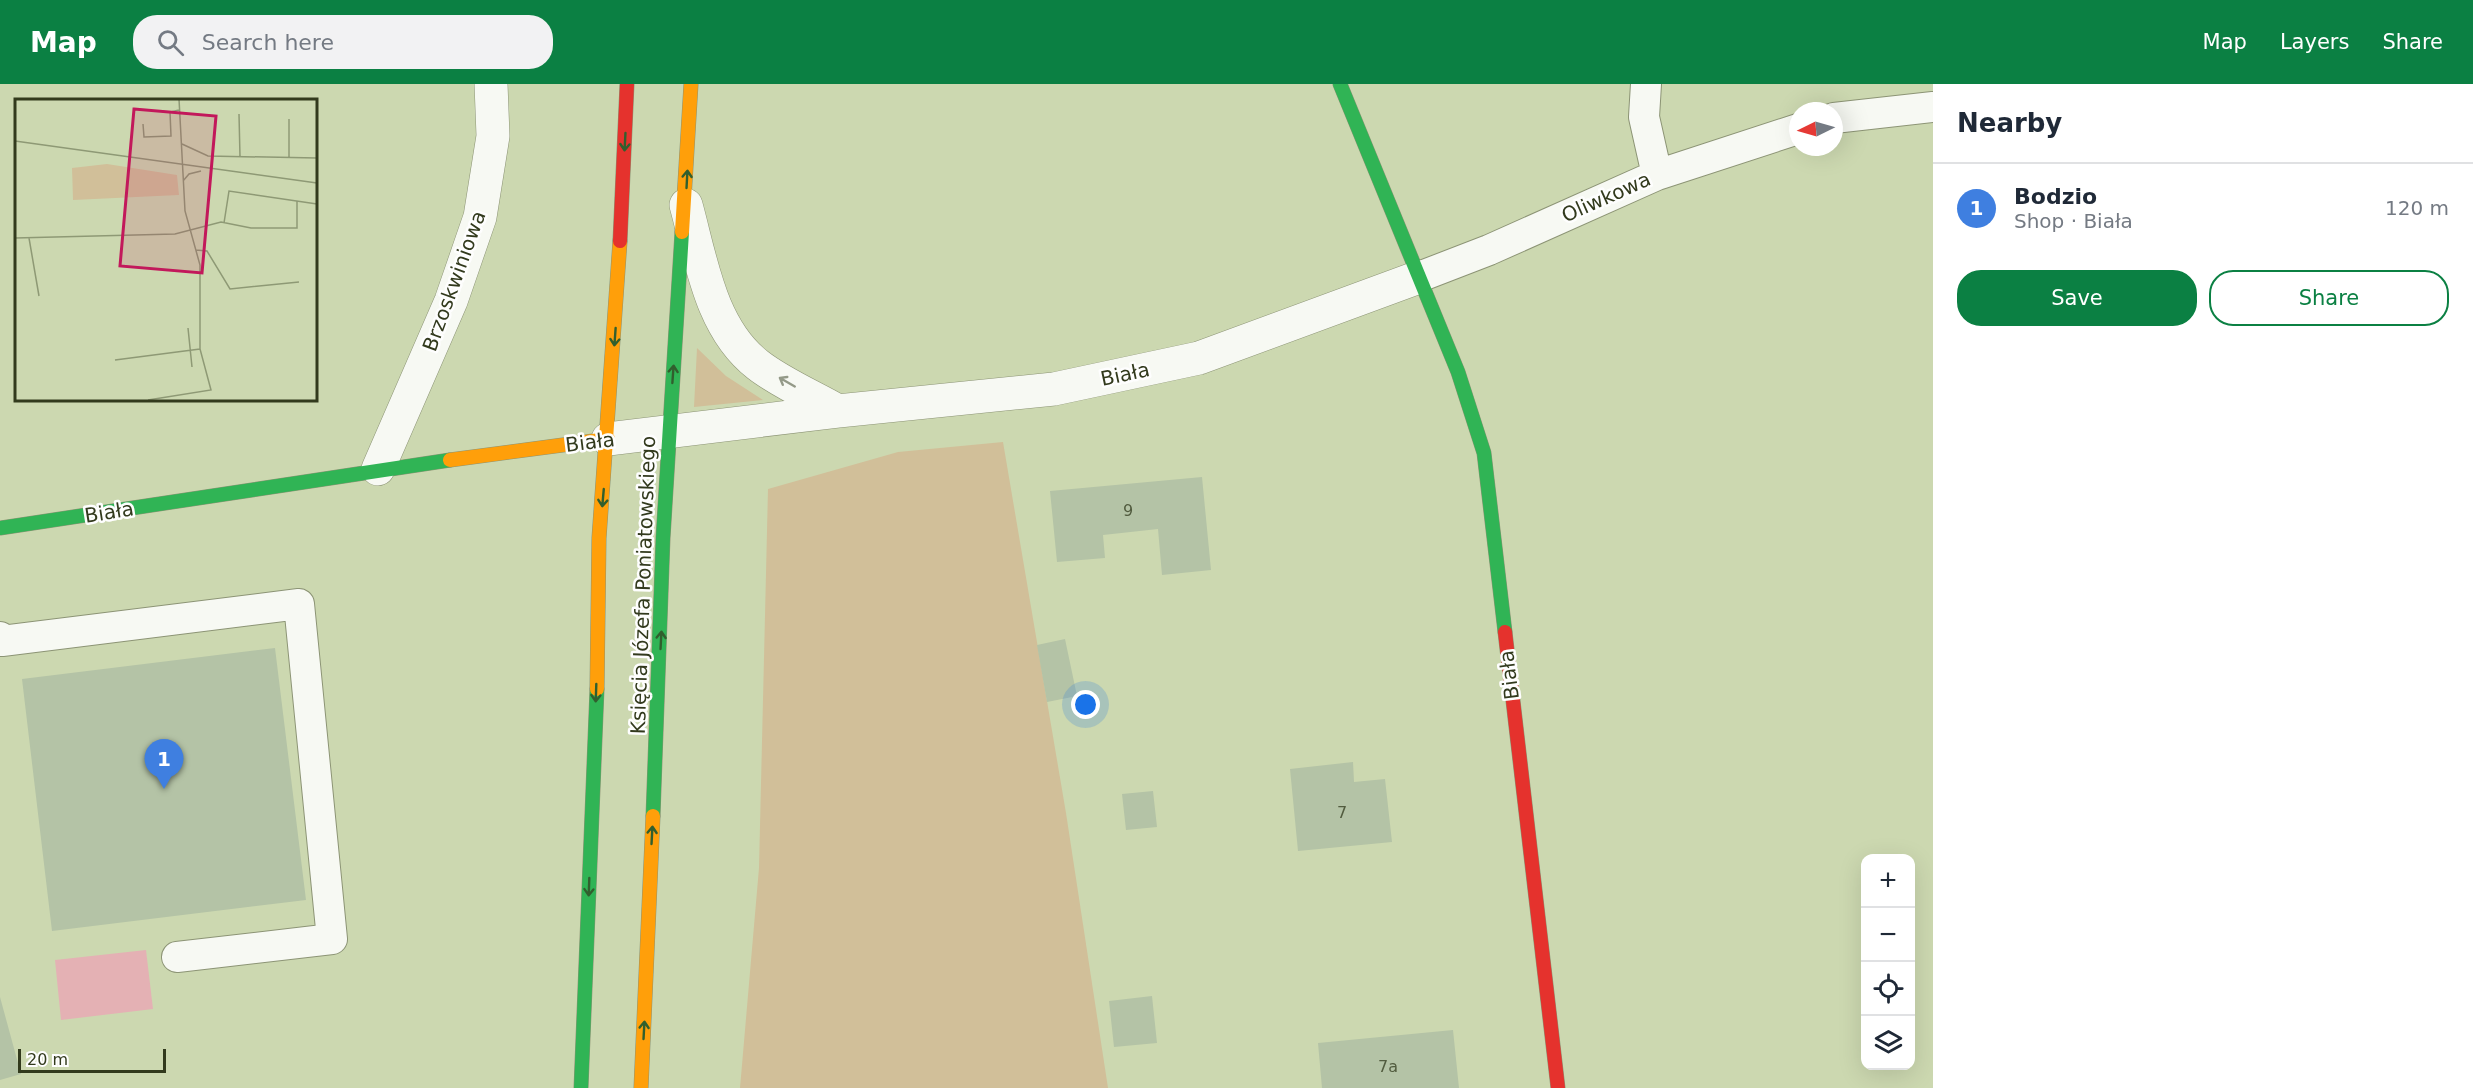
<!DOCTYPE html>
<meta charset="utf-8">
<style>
body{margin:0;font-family:"DejaVu Sans",sans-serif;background:#f2f2f3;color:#1f2937}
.controls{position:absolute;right:18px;bottom:18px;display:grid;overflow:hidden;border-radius:12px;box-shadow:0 6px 24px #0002}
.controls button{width:54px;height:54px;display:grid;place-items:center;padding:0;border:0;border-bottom:2px solid #e0e1e3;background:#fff;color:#1f2937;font:30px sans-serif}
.compass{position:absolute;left:1789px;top:18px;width:54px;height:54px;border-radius:50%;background:#fff;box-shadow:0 6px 24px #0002;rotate:265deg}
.scale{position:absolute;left:18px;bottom:15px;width:148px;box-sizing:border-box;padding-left:6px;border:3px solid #323a1d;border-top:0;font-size:16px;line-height:21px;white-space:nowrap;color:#323a1d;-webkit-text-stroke:4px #fefefe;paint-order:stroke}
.you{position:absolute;left:1086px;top:621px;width:21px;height:21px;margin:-15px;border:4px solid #fff;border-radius:50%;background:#1a73e8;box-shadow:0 0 0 9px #1a73e833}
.badge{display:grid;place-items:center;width:39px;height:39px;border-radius:50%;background:#0b8043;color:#fff;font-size:20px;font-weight:700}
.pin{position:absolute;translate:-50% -50px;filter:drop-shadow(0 2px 3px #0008)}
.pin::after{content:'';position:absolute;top:32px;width:21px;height:18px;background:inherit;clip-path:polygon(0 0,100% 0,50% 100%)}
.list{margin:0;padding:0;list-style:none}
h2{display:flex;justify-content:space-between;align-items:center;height:78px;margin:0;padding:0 24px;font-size:26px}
h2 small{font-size:20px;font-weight:400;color:#747a83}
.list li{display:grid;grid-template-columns:39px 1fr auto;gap:18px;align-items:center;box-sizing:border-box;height:90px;padding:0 24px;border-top:2px solid #e0e1e3}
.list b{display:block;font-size:22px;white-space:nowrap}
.list p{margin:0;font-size:20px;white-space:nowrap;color:#747a83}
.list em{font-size:20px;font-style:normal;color:#747a83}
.actions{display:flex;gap:12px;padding:18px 24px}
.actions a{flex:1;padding:14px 0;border:2px solid #0b8043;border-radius:24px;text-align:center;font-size:21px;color:#0b8043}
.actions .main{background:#0b8043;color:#fff}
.icon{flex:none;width:33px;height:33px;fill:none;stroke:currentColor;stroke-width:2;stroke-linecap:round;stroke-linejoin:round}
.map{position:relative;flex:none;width:1933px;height:1004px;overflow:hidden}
header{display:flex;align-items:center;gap:36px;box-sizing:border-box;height:84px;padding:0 30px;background:#0b8043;color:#fff}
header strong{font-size:28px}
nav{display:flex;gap:33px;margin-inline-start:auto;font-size:21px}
.search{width:420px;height:54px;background:#f2f2f3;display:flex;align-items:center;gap:15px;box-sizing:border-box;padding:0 21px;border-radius:24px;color:#747a83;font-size:22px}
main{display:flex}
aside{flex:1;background:#fff}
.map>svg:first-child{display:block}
.green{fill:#d1bf99}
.water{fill:#e4b1b4}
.building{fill:#b4c3a6}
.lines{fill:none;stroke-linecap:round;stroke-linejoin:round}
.lane-casing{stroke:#8c9475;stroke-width:32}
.street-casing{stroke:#8c9475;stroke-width:34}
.fast-casing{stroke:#8c9475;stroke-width:15}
.slow-casing{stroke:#8c9475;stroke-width:15}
.jam-casing{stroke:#8c9475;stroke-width:15}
.lane{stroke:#f7f9f3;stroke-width:30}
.street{stroke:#f7f9f3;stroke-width:33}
.fast{stroke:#30b455;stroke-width:14}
.slow{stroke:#ff9f0a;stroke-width:14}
.jam{stroke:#e5322d;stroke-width:14}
.oneway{stroke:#315f2e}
.oneway2{stroke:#949a88}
.labels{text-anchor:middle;stroke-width:5;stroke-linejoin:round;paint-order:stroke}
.number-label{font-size:16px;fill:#525c3f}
.street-label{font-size:20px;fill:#323a1d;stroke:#fefefe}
.inset-road{fill:none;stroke:#8e9975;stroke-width:1.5}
.view{fill:#c2185b;fill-opacity:0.15;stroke:#c2185b;stroke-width:3}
.inset-edge{fill:none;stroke:#323a1d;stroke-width:3}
</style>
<header>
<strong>Map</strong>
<div class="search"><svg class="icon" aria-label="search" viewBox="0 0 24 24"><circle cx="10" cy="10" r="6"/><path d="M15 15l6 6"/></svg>Search here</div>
<nav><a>Map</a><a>Layers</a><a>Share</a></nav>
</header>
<main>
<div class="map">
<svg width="1933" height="1004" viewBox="0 0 1933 1004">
<rect width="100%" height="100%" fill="#ccd8b0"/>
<path class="green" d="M 697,264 L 726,292 L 763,316 L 694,323 Z
M 1003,358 L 1066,729 L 1108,1004 L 740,1004 L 759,784 L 768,405 L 898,368 Z"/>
<path class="water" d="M 146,866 L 153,925 L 61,936 L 55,876 Z"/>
<path class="building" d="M 1202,393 L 1211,486 L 1162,491 L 1158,445 L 1103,451 L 1105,474 L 1057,478 L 1050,407 Z
M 1065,555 L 1077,612 L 1047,618 L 1037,561 Z
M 275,564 L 306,816 L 52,847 L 22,595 Z
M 1353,678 L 1354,698 L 1385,695 L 1392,758 L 1298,767 L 1290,685 Z
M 1153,707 L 1157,743 L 1126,746 L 1122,710 Z
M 1152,912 L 1157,959 L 1114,963 L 1109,917 Z
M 0,913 L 21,990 L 0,996 Z
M 1453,946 L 1459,1004 L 1322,1004 L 1318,959 Z"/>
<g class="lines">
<g class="lane-casing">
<path id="lane" d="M 1646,0 L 1644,33 L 1657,91
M 1834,34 L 1933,23
M 1419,193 L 1489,166 L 1657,91 L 1798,45
M 0,553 L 2,557 L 299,520 L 332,855 L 177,873"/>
</g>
<g class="street-casing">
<path id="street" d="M 686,121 C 701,175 710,244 758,281 C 781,299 812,312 838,327
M 608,355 L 838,327 L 1054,305 L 1199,274 L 1419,193
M 378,385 L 451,217 L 480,133 L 493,52 L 491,0"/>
</g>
<g class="fast-casing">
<path id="fast" d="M 1340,0 L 1458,288 L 1484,369 L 1505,548
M 0,444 L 450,376
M 653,732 L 663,454 L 682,148
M 581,1004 L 597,605"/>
</g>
<g class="slow-casing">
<path id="slow" d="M 682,148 L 691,0
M 450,376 L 608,355
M 597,605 L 599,454 L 620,157
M 641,1004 L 653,732"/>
</g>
<g class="jam-casing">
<path id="jam" d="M 620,157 L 627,0
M 1505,548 L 1558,1004"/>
</g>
<use href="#lane" class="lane"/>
<use href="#street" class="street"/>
<use href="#fast" class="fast"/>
<use href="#slow" class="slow"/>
<use href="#jam" class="jam"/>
</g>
<defs><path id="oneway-shaft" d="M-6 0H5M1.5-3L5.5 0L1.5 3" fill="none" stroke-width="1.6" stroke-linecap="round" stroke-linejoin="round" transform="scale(1.5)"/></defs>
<g class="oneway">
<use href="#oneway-shaft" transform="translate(625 58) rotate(93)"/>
<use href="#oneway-shaft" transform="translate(687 95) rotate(-87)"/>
<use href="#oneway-shaft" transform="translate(615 253) rotate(94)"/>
<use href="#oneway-shaft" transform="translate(673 290) rotate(-86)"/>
<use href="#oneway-shaft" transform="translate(603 414) rotate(95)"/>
<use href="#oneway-shaft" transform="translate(661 556) rotate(-87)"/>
<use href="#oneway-shaft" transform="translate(596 609) rotate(92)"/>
<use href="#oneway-shaft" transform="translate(652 751) rotate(-87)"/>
<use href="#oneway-shaft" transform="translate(589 803) rotate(92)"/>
<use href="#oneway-shaft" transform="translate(644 946) rotate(-87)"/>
</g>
<use class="oneway2" href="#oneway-shaft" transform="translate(787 298) rotate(-150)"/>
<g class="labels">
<g class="number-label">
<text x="1128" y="432">9</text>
<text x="1342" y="734">7</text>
<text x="1388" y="988">7a</text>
</g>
<g class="street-label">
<text transform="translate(1606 113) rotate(-24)" y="7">Oliwkowa</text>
<text transform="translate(454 197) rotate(-70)" y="7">Brzoskwiniowa</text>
<text transform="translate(1125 290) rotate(-12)" y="7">Biała</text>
<text transform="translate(590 358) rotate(-7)" y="7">Biała</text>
<text transform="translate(109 428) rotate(-9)" y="7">Biała</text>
<text transform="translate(643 501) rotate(-88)" y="7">Księcia Józefa Poniatowskiego</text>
<text transform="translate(1509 591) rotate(-97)" y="7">Biała</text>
</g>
</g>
<g transform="translate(15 15)">
<rect width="302" height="302" fill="#ccd8b0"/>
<path d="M 92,65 L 162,76 L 164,96 L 58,101 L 57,69 Z" fill="#d1bf99"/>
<path class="inset-road" d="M 224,15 L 225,58M 128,25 L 129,38 L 156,37 L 155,13 L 164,11M 0,42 L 302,84M 167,45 L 193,57 L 302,59M 274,58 L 274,20M 168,82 L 174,75 L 186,72M 209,124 L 214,92 L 302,105M 302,127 L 302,155M 0,139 L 160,135 L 206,123 L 236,129 L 282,129 L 282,102M 14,139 L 24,197M 181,151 L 192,152 L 215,190 L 284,183M 173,229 L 177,268M 100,261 L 185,250M 133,301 L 196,291 L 185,250 L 185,166 L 170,112 L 164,0"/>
<path class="view" d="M 119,10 L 201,17 L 187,174 L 105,167 Z"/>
<rect width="302" height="302" class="inset-edge"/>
</g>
</svg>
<div class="controls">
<button>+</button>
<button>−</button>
<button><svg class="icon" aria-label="locate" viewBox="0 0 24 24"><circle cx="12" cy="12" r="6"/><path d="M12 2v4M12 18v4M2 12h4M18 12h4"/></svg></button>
<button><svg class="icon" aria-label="layers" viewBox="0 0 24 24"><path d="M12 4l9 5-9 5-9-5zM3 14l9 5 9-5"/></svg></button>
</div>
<svg class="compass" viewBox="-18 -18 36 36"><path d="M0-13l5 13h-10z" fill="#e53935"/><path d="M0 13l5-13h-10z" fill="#747a83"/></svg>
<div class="scale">20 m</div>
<div class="you"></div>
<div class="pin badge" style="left:164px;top:705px;background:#3f7fe0">1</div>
</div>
<aside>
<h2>Nearby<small></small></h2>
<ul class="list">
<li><span class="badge" style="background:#3f7fe0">1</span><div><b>Bodzio</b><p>Shop · Biała</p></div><em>120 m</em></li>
</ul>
<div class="actions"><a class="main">Save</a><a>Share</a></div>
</aside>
</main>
